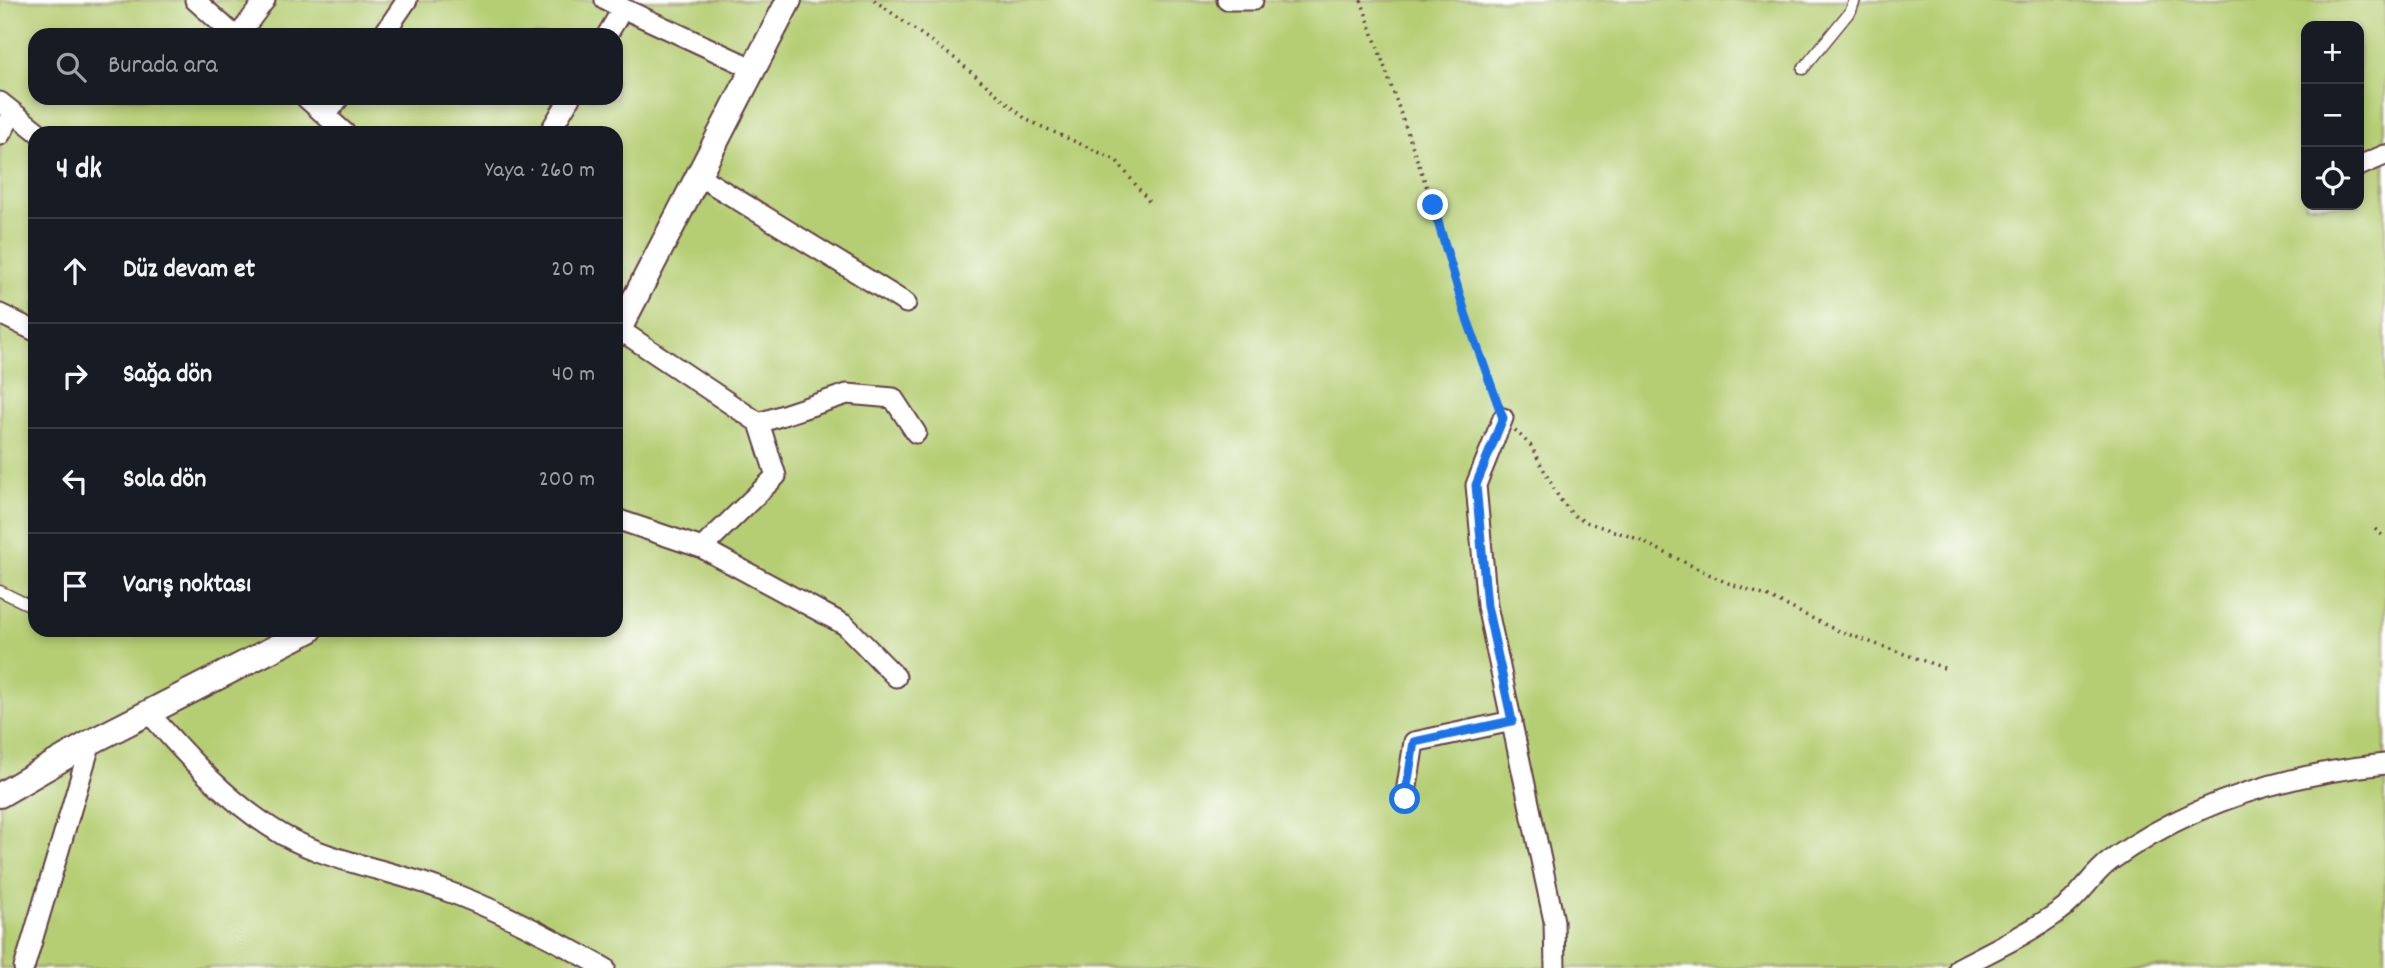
<!DOCTYPE html>
<html lang="tr">
<meta charset="utf-8">
<style>
body{margin:0;font-family:Dekko,sans-serif;background:#242831;color:#f1f3f6}
.controls{position:absolute;right:21px;top:21px;display:grid;overflow:hidden;border-radius:14px;box-shadow:0 4px 10px #0003}
.controls button{width:63px;height:63px;display:grid;place-items:center;padding:0;border:0;border-bottom:2px solid #363941;background:#171b24;color:#f1f3f6;font:35px sans-serif}
.stop{position:absolute;width:21px;height:21px;margin:-16px;border:5px solid #1a73e8;border-radius:50%;background:#fff}
.stop.end{background:#1a73e8;border-color:#fff;box-shadow:0 2px 7px #0008}
.list{margin:0;padding:0;list-style:none}
h2{display:flex;justify-content:space-between;align-items:center;height:91px;margin:0;padding:0 28px;font-size:30px}
h2 small{font-size:23px;font-weight:400;color:#9ea1a6}
.list li{display:grid;grid-template-columns:46px 1fr auto;gap:21px;align-items:center;box-sizing:border-box;height:105px;padding:0 28px;border-top:2px solid #363941}
.list b{display:block;font-size:26px;white-space:nowrap}
.list em{font-size:23px;font-style:normal;color:#9ea1a6}
.icon{flex:none;width:38px;height:38px;fill:none;stroke:currentColor;stroke-width:2;stroke-linecap:round;stroke-linejoin:round}
.map{position:relative;flex:none;width:2385px;height:968px;overflow:hidden}
.search{position:absolute;background:#171b24;box-shadow:0 4px 10px #0003;left:28px;top:28px;width:595px;height:77px;display:flex;align-items:center;gap:18px;box-sizing:border-box;padding:0 24px;border-radius:21px;color:#9ea1a6;font-size:26px}
.panel{position:absolute;background:#171b24;box-shadow:0 4px 10px #0003;left:28px;top:126px;width:595px;height:511px;border-radius:21px}
.map>svg:first-child{display:block}
.green{fill:#b5ce73;stroke:#80764f;stroke-width:2;fill-rule:evenodd}
.lines{fill:none;stroke-linecap:round;stroke-linejoin:round}
.service-casing{stroke:#633e45;stroke-width:13}
.minor-casing{stroke:#633e45;stroke-width:23}
.tertiary-casing{stroke:#633e45;stroke-width:28}
.path{stroke:#633e45;stroke-width:3.5;stroke-dasharray:2 5;stroke-linecap:butt}
.service{stroke:#fff;stroke-width:10}
.minor{stroke:#fff;stroke-width:19}
.tertiary{stroke:#fff;stroke-width:24}
.route{stroke:#1a73e8;stroke-width:9}
</style>
<div class="map">
<svg width="2385" height="968" viewBox="0 0 2385 968">
<rect width="100%" height="100%" fill="#fff"/>
<filter id="ink" filterUnits="userSpaceOnUse"><feTurbulence type="fractalNoise" baseFrequency=".0143" numOctaves="2"/><feDisplacementMap in="SourceGraphic" scale="14" xChannelSelector="R" yChannelSelector="G"/><feConvolveMatrix kernelMatrix="1 2 1 2 8 2 1 2 1" color-interpolation-filters="sRGB"/></filter>
<filter id="wash" filterUnits="userSpaceOnUse"><feTurbulence type="fractalNoise" baseFrequency=".00686" numOctaves="4" result="noise"/><feDisplacementMap in="SourceGraphic" scale="28" xChannelSelector="R" yChannelSelector="G"/><feGaussianBlur stdDeviation="1.57" result="paint"/><feColorMatrix in="noise" values="0 0 0 0 0 0 0 0 0 0 0 0 0 0 0 0 0 1.4 0 .05"/><feComposite in="paint" operator="in"/></filter>
<g filter="url(#wash)">
<rect width="100%" height="100%" fill="#f3edd8"/>
<path class="green" d="M 0,0 L 2385,0 L 2385,968 L 0,968 ZM 2306,26 L 2359,26 L 2359,205 L 2306,205 ZM 35,35 L 616,35 L 616,98 L 35,98 ZM 35,133 L 616,133 L 616,630 L 35,630 Z"/>
</g>
<g filter="url(#ink)">
<g class="lines">
<g class="service-casing">
<path id="service" d="M 1803,69 L 1851,10 L 1855,0
M 0,591 L 35,608"/>
</g>
<g class="minor-casing">
<path id="minor" d="M 195,0 L 234,35
M 605,0 L 754,69
M 1227,0 L 1253,0
M 239,35 L 265,0
M 383,35 L 407,0
M 607,35 L 622,10
M 306,98 L 345,133
M 0,102 L 39,133
M 326,116 L 339,98
M 549,133 L 570,98
M 0,135 L 13,113
M 2359,166 L 2385,155
M 699,176 L 906,303
M 0,314 L 35,331
M 620,330 L 759,423 L 776,476 L 702,548
M 1503,418 L 1476,485 L 1487,606 L 1554,921 L 1555,968
M 759,423 L 847,394 L 893,398 L 916,433
M 616,519 L 702,548 L 845,625 L 896,677
M 150,714 C 189,759 231,805 283,835 C 331,862 387,869 438,888 C 496,908 551,938 605,968
M 1405,799 L 1414,742 L 1512,721
M 24,968 L 91,742
M 1959,968 C 1993,950 2030,933 2061,910 C 2080,897 2092,874 2110,861 C 2190,803 2288,774 2385,764"/>
</g>
<g class="tertiary-casing">
<path id="tertiary" d="M 616,335 L 789,0
M 0,795 L 91,742 L 310,630"/>
</g>
<path class="path" d="M 874,0 L 957,60 L 1027,120 L 1116,160 L 1151,204
M 1361,0 L 1433,205 L 1466,316 L 1498,404
M 1515,430 L 1531,446 L 1559,498 L 1573,515 L 1586,522 L 1635,538 L 1725,582 L 1769,597 L 1836,630 L 1947,669
M 2375,529 L 2385,538"/>
<use href="#service" class="service"/>
<use href="#minor" class="minor"/>
<use href="#tertiary" class="tertiary"/>
</g>
</g>
<g class="lines" filter="url(#ink)">
<path class="route" d="M 1405,799 L 1414,742 L 1512,721 L 1487,606 L 1476,485 L 1503,418 L 1466,316 L 1433,205"/>
</g>
</svg>
<div class="controls">
<button>+</button>
<button>−</button>
<button><svg class="icon" aria-label="locate" viewBox="0 0 24 24"><circle cx="12" cy="12" r="6"/><path d="M12 2v4M12 18v4M2 12h4M18 12h4"/></svg></button>
</div>
<div class="stop" style="left:1405px;top:799px"></div>
<div class="stop end" style="left:1433px;top:205px"></div>
<div class="search"><svg class="icon" aria-label="search" viewBox="0 0 24 24"><circle cx="10" cy="10" r="6"/><path d="M15 15l6 6"/></svg>Burada ara</div>
<section class="panel">
<h2>4 dk<small>Yaya · 260 m</small></h2>
<ul class="list">
<li><svg class="icon" aria-label="ahead" viewBox="0 0 24 24"><path d="M12 20V5M6 11l6-6 6 6"/></svg><div><b>Düz devam et</b></div><em>20 m</em></li>
<li><svg class="icon" aria-label="right" viewBox="0 0 24 24"><path d="M7 20v-9h11M14 6l5 5-5 5"/></svg><div><b>Sağa dön</b></div><em>40 m</em></li>
<li><svg class="icon" aria-label="left" viewBox="0 0 24 24"><path d="M17 20v-9H6M10 6l-5 5 5 5"/></svg><div><b>Sola dön</b></div><em>200 m</em></li>
<li><svg class="icon" aria-label="arrive" viewBox="0 0 24 24"><path d="M6 21V4h12l-3 4 3 4H6"/></svg><div><b>Varış noktası</b></div></li>
</ul>
</section>
</div>
